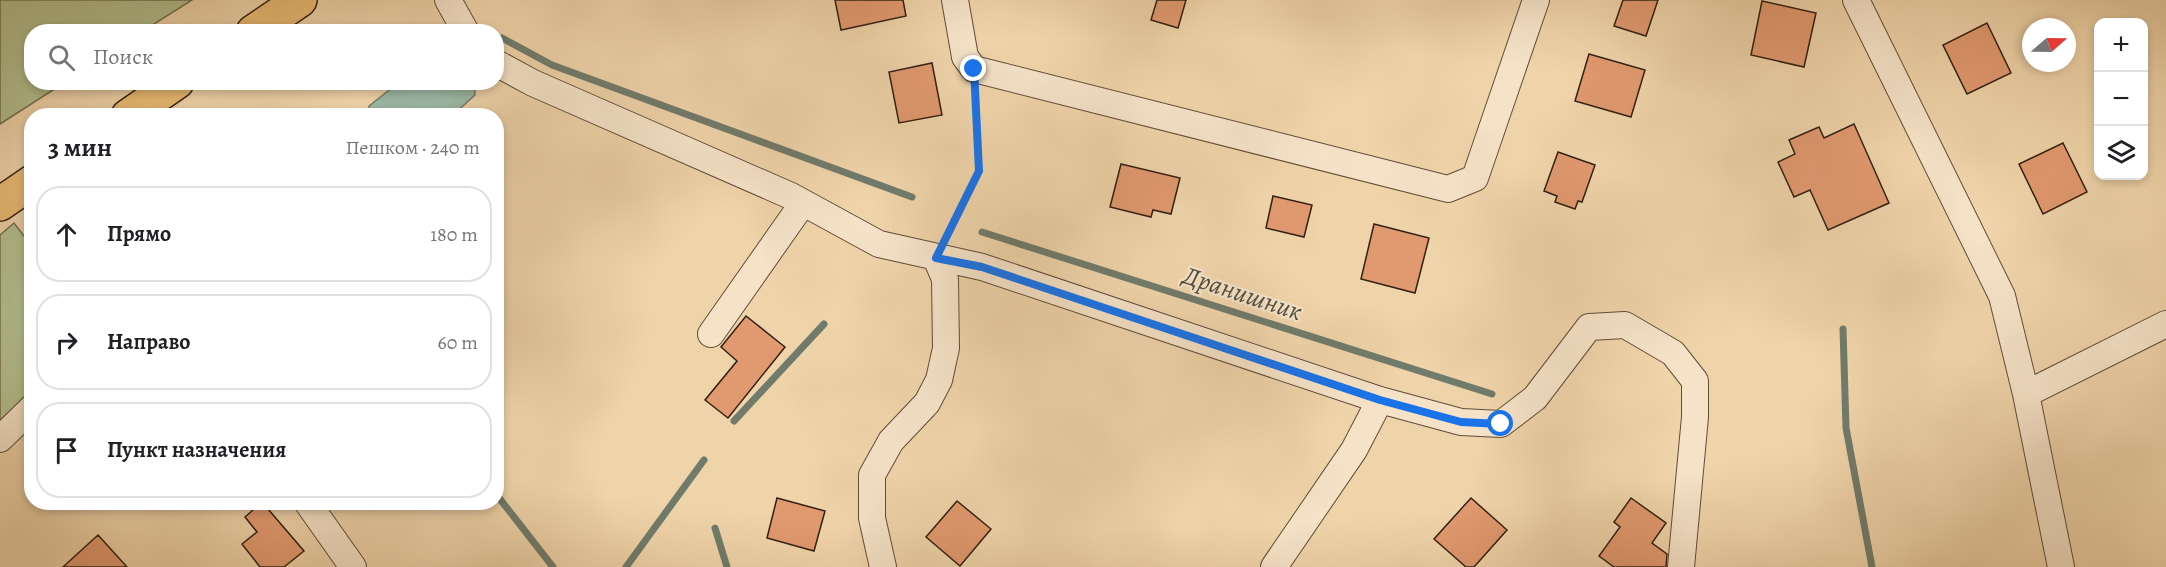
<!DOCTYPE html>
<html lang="ru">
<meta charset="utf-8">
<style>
body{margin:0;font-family:Alegreya,serif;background:#f2f2f2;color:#202124}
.controls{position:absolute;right:18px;top:18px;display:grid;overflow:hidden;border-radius:12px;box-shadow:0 3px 9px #0003}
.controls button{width:54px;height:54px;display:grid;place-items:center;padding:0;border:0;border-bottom:2px solid #e0e0e0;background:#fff;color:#202124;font:30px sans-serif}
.compass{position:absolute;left:2022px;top:18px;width:54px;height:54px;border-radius:50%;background:#fff;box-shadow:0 3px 9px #0003;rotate:70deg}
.stop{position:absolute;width:18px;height:18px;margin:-14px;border:4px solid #1a73e8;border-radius:50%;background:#fff}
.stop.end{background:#1a73e8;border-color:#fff;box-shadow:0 2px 6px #0008}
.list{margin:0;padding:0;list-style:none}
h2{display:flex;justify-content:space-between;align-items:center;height:78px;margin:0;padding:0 24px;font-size:26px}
h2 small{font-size:20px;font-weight:400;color:#757577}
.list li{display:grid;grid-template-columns:39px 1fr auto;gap:18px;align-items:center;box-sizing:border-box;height:96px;margin:0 12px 12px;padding:0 12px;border:2px solid #e0e0e0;border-radius:24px}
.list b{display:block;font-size:22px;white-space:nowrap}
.list em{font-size:20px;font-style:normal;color:#757577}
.icon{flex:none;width:33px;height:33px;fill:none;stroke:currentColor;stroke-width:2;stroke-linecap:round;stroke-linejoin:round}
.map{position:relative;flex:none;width:2166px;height:567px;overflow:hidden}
.search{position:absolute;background:#fff;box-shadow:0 3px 9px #0003;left:24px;top:24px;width:480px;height:66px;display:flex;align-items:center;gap:15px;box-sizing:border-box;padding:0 21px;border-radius:24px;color:#757577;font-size:22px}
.panel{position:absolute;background:#fff;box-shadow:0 3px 9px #0003;left:24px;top:108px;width:480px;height:402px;border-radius:24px}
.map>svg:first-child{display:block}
.green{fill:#b2be8d;stroke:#726f50;stroke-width:1.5}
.water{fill:#9ab8a5;stroke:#707b6b;stroke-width:1.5}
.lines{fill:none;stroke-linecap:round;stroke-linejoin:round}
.stream{stroke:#707b6b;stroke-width:7}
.building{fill:#e1996f;stroke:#312013;stroke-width:1.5}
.minor-casing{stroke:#604d38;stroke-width:28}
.major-casing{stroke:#312013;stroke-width:36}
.path{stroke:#312013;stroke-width:4;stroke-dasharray:4.5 3;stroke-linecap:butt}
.minor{stroke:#f5e2c7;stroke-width:26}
.major{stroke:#e8ba74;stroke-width:33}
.route{stroke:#1a73e8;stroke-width:8}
.labels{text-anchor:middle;stroke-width:4.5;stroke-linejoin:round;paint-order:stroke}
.water-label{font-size:26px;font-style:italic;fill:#504e3f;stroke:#f5e2c7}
</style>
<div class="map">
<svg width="2166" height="567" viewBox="0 0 2166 567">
<rect width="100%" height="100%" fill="#efd3a9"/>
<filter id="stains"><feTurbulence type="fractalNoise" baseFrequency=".00333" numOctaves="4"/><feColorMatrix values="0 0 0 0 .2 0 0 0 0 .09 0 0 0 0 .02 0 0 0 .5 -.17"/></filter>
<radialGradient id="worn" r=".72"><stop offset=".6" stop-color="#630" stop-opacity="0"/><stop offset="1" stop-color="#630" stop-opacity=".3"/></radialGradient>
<path class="green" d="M 0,0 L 192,0 L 143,31 L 32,32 L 32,82 L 64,83 L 0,124 Z
M 14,223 L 31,245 L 31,390 L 0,422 L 0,235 Z"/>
<path class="water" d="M 398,83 L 474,83 L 475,95 L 453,115 L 370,115 L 369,106 Z"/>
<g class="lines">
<path class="stream" d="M 502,38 L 552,65 L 912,197
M 982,232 L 1492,394
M 1843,329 L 1846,428 L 1872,567
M 734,421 L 824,324
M 496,494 L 553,567
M 715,528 L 727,567
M 626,567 L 704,460"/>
</g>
<path class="building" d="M 835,0 L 903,0 L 906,16 L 841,30 Z
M 1157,0 L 1186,0 L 1178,28 L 1151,20 Z
M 1623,0 L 1658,0 L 1646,36 L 1614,26 Z
M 1762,1 L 1816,13 L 1804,67 L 1751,55 Z
M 1987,23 L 2011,73 L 1967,94 L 1943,45 Z
M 1589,54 L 1645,70 L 1631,117 L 1575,101 Z
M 932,63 L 942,115 L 899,123 L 889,72 Z
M 1854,124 L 1889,203 L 1828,230 L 1810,190 L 1794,197 L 1778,162 L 1795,154 L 1789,140 L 1819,127 L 1824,138 Z
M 2063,143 L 2087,192 L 2043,214 L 2019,164 Z
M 1558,152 L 1595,165 L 1582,202 L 1578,201 L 1575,209 L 1555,202 L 1557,196 L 1544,191 Z
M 1121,164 L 1180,178 L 1171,214 L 1153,210 L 1151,217 L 1110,207 Z
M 1273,196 L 1312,205 L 1304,237 L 1266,228 Z
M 1374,224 L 1429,238 L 1415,293 L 1361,279 Z
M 746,316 L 785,347 L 728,418 L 705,400 L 737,361 L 721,347 Z
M 777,498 L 825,511 L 814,551 L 767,538 Z
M 1471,498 L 1507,530 L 1474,567 L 1466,567 L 1434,539 Z
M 1631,498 L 1666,523 L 1652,543 L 1667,554 L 1666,567 L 1614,567 L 1599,556 L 1620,527 L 1614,522 Z
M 957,501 L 991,529 L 960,566 L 926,537 Z
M 262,502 L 304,551 L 284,567 L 260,567 L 242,544 L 257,532 L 245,517 Z
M 98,535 L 127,567 L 63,567 Z"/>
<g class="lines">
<g class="minor-casing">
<path id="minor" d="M 448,0 L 466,32
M 955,0 L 965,57 L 974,69 L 1448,189 L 1475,178 L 1536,0
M 1856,0 L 2002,296 L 2026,394 L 2061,567
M 496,63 L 533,83 L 791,196 L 879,244 L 982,267 L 1380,400 L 1461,422 L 1501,424 L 1535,398 L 1589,327 L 1625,325 L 1673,353 L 1695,381 L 1695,417 L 1681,567
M 711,334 L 803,203
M 2026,394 L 2166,324
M 0,439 L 32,408
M 307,502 L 353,567
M 883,567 L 872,518 L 872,475 L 891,441 L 927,403 L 939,380 L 946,348 L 945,279 L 936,258
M 1274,567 L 1354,450 L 1380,400"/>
</g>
<g class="major-casing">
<path id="major" d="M 253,32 L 300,0
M 128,116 L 177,82
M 0,204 L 32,182"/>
</g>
<path class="path" d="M 948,235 L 979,171 L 975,94"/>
<use href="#minor" class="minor"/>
<use href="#major" class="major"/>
</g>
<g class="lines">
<path class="route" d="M 974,69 L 979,171 L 936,258 L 982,267 L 1380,400 L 1461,422 L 1501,424"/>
</g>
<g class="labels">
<g class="water-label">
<text transform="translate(1243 293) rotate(18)" y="9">Дранишник</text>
</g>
</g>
<rect width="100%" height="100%" filter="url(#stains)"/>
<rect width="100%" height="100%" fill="url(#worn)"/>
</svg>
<div class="controls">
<button>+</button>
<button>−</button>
<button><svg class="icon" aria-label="layers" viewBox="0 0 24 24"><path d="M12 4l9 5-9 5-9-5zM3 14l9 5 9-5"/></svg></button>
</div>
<svg class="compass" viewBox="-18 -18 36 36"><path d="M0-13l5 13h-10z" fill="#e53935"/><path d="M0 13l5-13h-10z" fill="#757577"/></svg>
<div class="stop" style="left:1501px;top:424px"></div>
<div class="stop end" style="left:974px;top:69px"></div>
<div class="search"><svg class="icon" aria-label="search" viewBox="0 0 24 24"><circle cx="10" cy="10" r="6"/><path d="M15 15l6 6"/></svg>Поиск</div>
<section class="panel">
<h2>3 мин<small>Пешком · 240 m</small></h2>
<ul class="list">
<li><svg class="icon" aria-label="ahead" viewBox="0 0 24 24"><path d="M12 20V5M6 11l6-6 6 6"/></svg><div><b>Прямо</b></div><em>180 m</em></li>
<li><svg class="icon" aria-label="right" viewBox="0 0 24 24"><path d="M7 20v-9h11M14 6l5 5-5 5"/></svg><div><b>Направо</b></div><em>60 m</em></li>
<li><svg class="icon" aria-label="arrive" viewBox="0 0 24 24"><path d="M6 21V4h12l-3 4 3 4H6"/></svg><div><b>Пункт назначения</b></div></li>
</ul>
</section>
</div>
